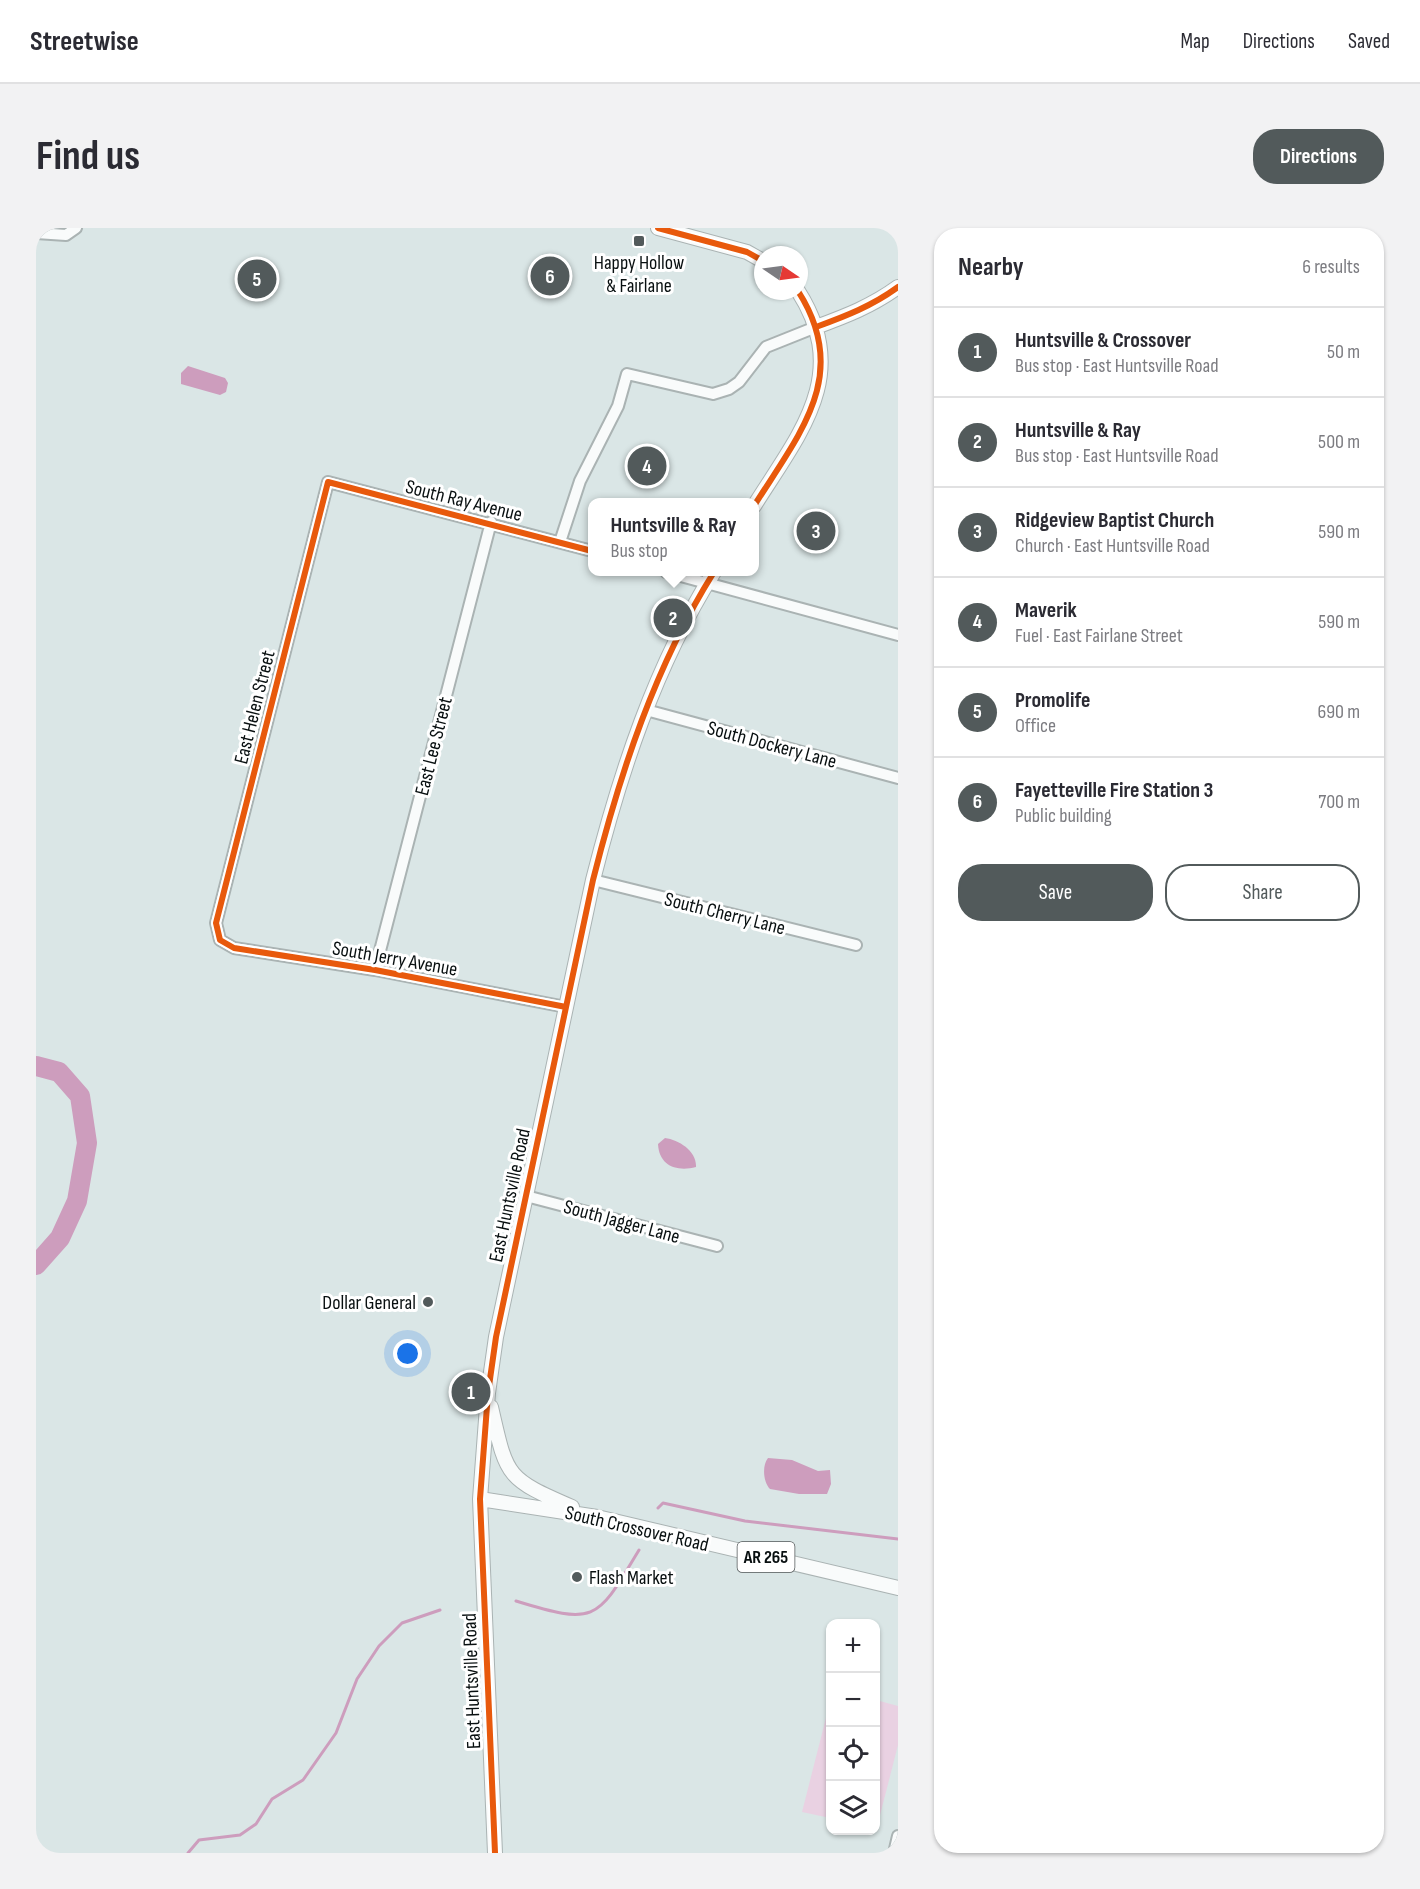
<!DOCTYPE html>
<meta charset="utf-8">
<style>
body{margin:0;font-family:"Sofia Sans Condensed",sans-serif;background:#f2f2f3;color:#2b2b33}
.controls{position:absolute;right:18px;bottom:18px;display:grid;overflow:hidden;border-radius:12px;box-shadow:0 2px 4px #0004}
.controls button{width:54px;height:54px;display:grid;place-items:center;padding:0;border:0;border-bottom:2px solid #e1e1e2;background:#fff;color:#2b2b33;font:30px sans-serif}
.compass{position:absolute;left:718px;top:18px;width:54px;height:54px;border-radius:50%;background:#fff;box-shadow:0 2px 4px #0004;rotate:103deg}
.you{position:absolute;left:372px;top:1126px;width:21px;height:21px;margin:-15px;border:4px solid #fff;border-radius:50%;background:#1a73e8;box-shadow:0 0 0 9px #1a73e833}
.badge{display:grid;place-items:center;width:39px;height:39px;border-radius:50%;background:#525a5b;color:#fff;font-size:20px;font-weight:700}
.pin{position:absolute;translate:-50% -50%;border:3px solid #fff;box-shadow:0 2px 6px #0006}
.popup{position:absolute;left:552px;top:270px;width:171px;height:78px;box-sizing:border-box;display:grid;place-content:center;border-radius:12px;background:#fff;filter:drop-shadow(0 2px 4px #0005);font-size:20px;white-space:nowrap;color:#7c7c81}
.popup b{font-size:22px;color:#2b2b33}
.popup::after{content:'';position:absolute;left:50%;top:100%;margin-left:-12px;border:12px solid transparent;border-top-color:#fff}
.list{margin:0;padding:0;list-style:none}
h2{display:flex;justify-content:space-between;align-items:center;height:78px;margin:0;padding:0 24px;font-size:26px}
h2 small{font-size:20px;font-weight:400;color:#7c7c81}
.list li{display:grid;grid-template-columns:39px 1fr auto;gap:18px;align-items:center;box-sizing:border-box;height:90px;padding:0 24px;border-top:2px solid #e1e1e2}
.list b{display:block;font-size:22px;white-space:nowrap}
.list p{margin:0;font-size:20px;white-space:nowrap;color:#7c7c81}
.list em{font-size:20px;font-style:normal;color:#7c7c81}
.actions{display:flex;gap:12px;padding:18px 24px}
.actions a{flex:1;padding:14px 0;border:2px solid #525a5b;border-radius:24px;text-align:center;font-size:21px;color:#525a5b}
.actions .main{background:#525a5b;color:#fff}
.icon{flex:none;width:33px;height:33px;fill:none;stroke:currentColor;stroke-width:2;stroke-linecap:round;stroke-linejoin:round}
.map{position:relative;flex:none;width:862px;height:1625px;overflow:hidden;border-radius:24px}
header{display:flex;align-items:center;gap:36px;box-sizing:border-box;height:84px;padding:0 30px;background:#fff;border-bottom:2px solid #e1e1e2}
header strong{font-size:28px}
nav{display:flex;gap:33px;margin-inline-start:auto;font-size:21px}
.intro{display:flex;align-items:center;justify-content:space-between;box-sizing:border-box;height:144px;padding:0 36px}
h1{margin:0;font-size:42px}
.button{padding:15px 27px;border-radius:24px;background:#525a5b;color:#fff;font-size:21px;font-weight:700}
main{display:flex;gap:36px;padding:0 36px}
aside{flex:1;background:#fff;border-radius:24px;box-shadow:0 2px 4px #0004}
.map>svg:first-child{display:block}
.green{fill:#e9d1e2}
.water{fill:#cd9dbd}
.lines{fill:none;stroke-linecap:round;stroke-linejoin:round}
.stream{stroke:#cd9dbd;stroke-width:3}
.river{stroke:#cd9dbd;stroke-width:20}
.minor-casing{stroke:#aab3b3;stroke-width:14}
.major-casing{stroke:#aab3b3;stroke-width:16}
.minor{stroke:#f9fbfb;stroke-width:10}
.major{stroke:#f9fbfb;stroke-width:14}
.cycleway-casing{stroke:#fff;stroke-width:10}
.cycleway{stroke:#e8590c;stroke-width:6}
.poi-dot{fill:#525a5b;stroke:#fff;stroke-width:2}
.labels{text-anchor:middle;stroke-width:6;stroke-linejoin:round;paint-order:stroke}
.shield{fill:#fff;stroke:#525758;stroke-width:1.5}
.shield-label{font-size:18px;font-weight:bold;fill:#080f10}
.poi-label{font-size:20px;fill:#080f10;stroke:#fff}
.street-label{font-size:20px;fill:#080f10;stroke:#fff}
</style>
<header>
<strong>Streetwise</strong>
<nav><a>Map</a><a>Directions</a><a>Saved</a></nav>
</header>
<div class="intro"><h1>Find us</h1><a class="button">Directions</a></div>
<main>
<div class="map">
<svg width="862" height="1625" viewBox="0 0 862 1625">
<rect width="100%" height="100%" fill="#dae6e6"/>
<path class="green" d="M 840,1472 L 862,1478 L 862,1517 L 841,1599 Z
M 794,1474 L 794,1590 L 766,1584 Z"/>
<path class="water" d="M 152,138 L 189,150 L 192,155 L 190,164 L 184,167 L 145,156 L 145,145 Z
M 629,910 C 643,912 661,923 660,939 C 641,944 623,938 622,916 Z
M 732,1230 L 756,1232 L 782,1243 L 794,1242 L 795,1256 L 791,1266 L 763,1266 L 734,1261 C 727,1254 726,1237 732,1230 Z"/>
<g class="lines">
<path class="stream" d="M 622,1280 L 627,1275 L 709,1293 L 862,1311
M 480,1373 C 561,1398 561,1392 603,1322
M 152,1625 L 163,1612 L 204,1607 L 220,1596 L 236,1571 L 267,1552 L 300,1505 L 321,1451 L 343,1418 L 366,1395 L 404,1382"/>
<path class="river" d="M 0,838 L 23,844 L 44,868 L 51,915 L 41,973 L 24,1010 L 0,1037"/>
<g class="minor-casing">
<path id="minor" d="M 0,5 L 30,7 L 40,0
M 524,314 L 544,253 L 582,178 L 591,146 L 677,166 L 693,161 L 703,154 L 730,119 L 780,99
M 630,344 L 862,407
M 610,482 L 862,550
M 557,652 L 820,717
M 339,742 L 455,294
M 530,779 L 339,742 L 198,720 L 184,712 L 180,695 L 292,254 L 556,323
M 490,968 L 681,1018
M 858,1625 L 862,1608"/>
</g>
<g class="major-casing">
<path id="major" d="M 622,0 L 711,24 L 727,33
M 780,99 C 810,88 836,78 862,59
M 718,278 C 763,206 816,147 762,63
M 455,1179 C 471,1249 469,1250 536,1279
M 444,1271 L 561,1289 L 862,1360
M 459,1625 L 444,1271 L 452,1165 L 460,1109 L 557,652 C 584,545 619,438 678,344"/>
</g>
<use href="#minor" class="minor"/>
<use href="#major" class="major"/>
<g class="cycleway-casing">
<path id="cycleway" d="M 622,0 L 711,24 L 727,33
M 780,99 C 810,88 836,78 862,59
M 718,278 C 763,206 816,147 762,63
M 530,779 L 339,742 L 198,720 L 184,712 L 180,695 L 292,254 L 556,323
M 459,1625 L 444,1271 L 452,1165 L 460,1109 L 557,652 C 584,545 619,438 678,344"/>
</g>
<use href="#cycleway" class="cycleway"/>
</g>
<g class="poi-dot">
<rect x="597" y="7" width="12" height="12" rx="3"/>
<circle cx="392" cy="1074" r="6"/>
<circle cx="541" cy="1349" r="6"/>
</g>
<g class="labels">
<rect class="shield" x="701.5" y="1314" width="57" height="30" rx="4.5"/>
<g class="shield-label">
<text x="730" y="1335">AR 265</text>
</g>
<g class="poi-label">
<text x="603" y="41">Happy Hollow<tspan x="603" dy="23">&amp; Fairlane</tspan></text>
<text x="380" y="1081" text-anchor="end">Dollar General</text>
<text x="553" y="1356" text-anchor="start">Flash Market</text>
</g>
<g class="street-label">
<text transform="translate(428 272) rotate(14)" y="7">South Ray Avenue</text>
<text transform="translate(218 479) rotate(-76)" y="7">East Helen Street</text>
<text transform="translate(736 516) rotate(15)" y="7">South Dockery Lane</text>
<text transform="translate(397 518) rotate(-76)" y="7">East Lee Street</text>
<text transform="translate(689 685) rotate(14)" y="7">South Cherry Lane</text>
<text transform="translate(359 730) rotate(10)" y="7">South Jerry Avenue</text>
<text transform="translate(473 967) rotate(-78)" y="7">East Huntsville Road</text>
<text transform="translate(586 993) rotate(15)" y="7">South Jagger Lane</text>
<text transform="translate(601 1300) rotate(13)" y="7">South Crossover Road</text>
<text transform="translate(435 1453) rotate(-92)" y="7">East Huntsville Road</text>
</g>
</g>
</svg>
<div class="controls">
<button>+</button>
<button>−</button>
<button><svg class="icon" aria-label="locate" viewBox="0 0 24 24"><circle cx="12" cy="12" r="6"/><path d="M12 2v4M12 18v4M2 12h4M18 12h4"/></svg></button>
<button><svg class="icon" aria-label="layers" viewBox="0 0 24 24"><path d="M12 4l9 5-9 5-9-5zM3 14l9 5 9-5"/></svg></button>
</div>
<svg class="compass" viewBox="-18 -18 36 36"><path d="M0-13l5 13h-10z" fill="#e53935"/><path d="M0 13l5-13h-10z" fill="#7c7c81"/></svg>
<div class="you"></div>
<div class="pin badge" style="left:435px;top:1164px">1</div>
<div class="pin badge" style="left:637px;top:390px">2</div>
<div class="popup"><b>Huntsville &amp; Ray</b>Bus stop</div>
<div class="pin badge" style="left:780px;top:303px">3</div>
<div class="pin badge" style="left:611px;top:238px">4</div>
<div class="pin badge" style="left:221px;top:51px">5</div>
<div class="pin badge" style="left:514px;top:48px">6</div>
</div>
<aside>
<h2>Nearby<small>6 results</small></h2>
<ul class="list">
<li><span class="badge">1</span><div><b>Huntsville &amp; Crossover</b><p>Bus stop · East Huntsville Road</p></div><em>50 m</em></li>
<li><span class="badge">2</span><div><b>Huntsville &amp; Ray</b><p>Bus stop · East Huntsville Road</p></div><em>500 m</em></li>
<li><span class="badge">3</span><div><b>Ridgeview Baptist Church</b><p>Church · East Huntsville Road</p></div><em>590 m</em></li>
<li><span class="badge">4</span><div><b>Maverik</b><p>Fuel · East Fairlane Street</p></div><em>590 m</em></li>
<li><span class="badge">5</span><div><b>Promolife</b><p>Office</p></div><em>690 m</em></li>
<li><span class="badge">6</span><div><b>Fayetteville Fire Station 3</b><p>Public building</p></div><em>700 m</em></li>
</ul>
<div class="actions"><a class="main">Save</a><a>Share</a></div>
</aside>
</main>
